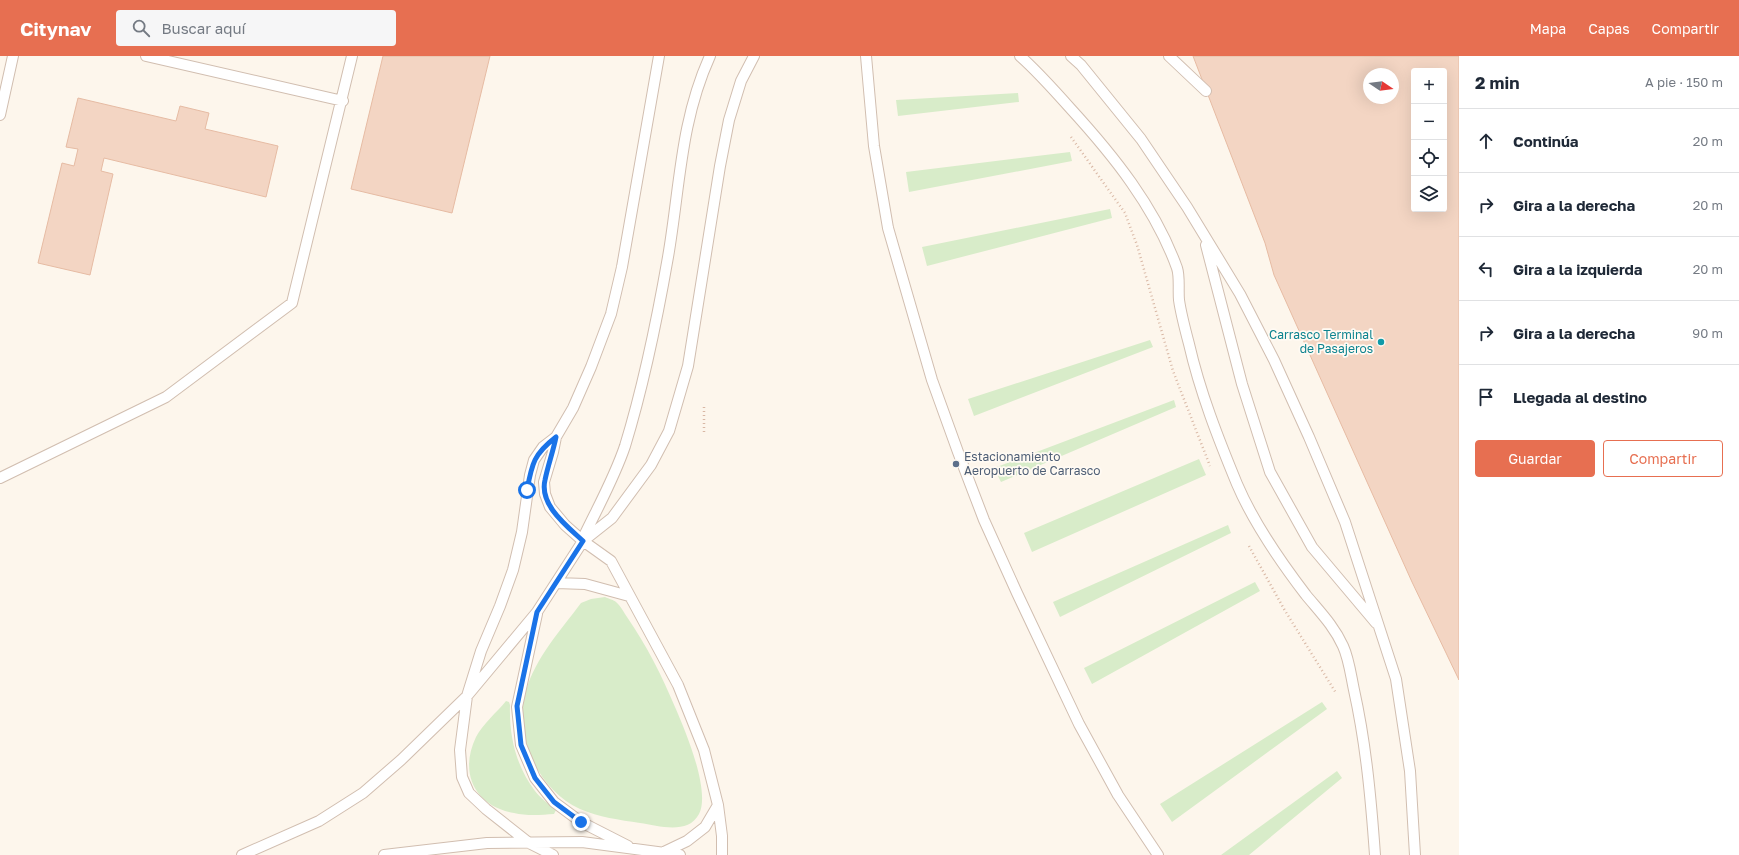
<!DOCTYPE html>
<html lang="es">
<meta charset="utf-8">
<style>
body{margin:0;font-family:"Golos Text",sans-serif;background:#f6f6f7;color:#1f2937}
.controls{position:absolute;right:12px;top:12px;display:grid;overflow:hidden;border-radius:4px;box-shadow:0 4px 16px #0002}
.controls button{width:36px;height:36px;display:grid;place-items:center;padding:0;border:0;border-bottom:1px solid #e0e1e3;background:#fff;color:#1f2937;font:20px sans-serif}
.compass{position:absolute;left:1363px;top:12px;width:36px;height:36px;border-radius:50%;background:#fff;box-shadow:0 4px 16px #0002;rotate:103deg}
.stop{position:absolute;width:12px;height:12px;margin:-9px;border:3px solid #1a73e8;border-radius:50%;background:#fff}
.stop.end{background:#1a73e8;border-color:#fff;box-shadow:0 1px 4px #0008}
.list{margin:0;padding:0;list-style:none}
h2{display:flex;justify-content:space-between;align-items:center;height:52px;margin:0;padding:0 16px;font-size:17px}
h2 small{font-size:13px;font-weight:400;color:#747a83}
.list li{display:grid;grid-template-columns:26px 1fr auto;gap:12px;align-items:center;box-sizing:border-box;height:64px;padding:0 16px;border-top:1px solid #e0e1e3}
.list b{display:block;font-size:15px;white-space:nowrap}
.list em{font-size:13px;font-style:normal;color:#747a83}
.actions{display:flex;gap:8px;padding:12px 16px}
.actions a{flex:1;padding:9px 0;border:1px solid #e76f51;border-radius:4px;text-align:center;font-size:14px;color:#e76f51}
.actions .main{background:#e76f51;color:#fff}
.icon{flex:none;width:22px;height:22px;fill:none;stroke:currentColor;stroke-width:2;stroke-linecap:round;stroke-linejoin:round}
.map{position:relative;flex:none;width:1459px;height:799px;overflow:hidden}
header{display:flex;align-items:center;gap:24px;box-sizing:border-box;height:56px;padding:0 20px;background:#e76f51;color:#fff}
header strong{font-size:19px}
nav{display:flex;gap:22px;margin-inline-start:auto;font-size:14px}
.search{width:280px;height:36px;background:#f6f6f7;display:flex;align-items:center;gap:10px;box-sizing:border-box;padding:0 14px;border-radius:4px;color:#747a83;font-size:15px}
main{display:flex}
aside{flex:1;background:#fff}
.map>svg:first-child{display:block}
.green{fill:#d8ecc9}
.building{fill:#f3d5c3;stroke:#e6bba3;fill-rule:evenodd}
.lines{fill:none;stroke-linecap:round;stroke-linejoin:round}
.service-casing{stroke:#d1beb0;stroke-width:12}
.path{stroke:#d9b8a5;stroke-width:2.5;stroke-dasharray:1 3;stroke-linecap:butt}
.service{stroke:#fff;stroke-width:10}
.route{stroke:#1a73e8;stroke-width:5}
.culture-dot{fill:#0f9aa8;stroke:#fffaf3;stroke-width:1.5}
.service-dot{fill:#5c6f8a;stroke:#fffaf3;stroke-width:1.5}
.labels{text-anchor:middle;stroke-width:3.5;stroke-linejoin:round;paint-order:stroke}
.culture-label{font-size:12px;fill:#0d838f;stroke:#fffaf3;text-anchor:end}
.service-label{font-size:12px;fill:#4e5e75;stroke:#fffaf3;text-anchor:start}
</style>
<header>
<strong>Citynav</strong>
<div class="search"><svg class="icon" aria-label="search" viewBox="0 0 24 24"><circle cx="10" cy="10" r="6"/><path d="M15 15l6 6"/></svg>Buscar aquí</div>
<nav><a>Mapa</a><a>Capas</a><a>Compartir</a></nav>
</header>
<main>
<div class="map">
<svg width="1459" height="799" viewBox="0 0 1459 799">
<rect width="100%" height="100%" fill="#fdf6ec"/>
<path class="green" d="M 1018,37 L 1019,46 L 898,60 L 896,44 Z
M 1070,96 L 1072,105 L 909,136 L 906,116 Z
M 1110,153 L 1112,162 L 927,210 L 922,191 Z
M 1150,284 L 1153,291 L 974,360 L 968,343 Z
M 1174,344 L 1176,351 L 1001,426 L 994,412 Z
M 1199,403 L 1206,419 L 1032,496 L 1024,477 Z
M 1228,469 L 1231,477 L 1060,561 L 1053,546 Z
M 1255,526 L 1260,535 L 1092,628 L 1084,612 Z
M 605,541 C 609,543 614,544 616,546 C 621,550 624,557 627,561 C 647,590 662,620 675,651 C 685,674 711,735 699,758 C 688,779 659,770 640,767 C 619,764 599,761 580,753 C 538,734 513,679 526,635 C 535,602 561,574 581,547 L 591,543 Z
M 506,645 L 509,646 L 510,649 C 509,680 516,710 535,735 C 540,742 549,748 556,754 L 554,758 C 541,759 526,760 514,757 C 474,750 459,716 476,681 C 482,669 498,655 506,645 Z
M 1322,646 L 1327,653 L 1172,766 L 1160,748 Z
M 1337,715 L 1342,722 L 1249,799 L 1221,799 Z"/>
<path class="building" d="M 383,0 L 490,0 L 452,157 L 351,133 Z
M 1193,0 L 1459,0 L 1459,624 L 1412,526 L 1274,219 L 1265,187 ZM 1414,15 L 1444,15 L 1444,153 L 1414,153 ZM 1369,18 L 1393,18 L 1393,42 L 1369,42 Z
M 78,42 L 176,65 L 180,50 L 209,57 L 205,73 L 278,90 L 266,141 L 104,102 L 101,115 L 113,118 L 90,219 L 38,207 L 62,107 L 74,110 L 78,93 L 66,91 Z"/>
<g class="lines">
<g class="service-casing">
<path id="service" d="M 146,0 L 343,45
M 659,0 L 622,211 L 611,258 L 591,311 L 573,352 L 556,381 L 553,396 L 544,426 L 545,438 L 550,451 L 565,469 L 583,485 L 611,505 L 678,629 L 704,694 L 718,749 L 722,780 L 722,799
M 866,0 L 874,90 L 888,172 L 932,324 L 958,396 L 984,464 L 1017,537 L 1079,668 L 1118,739 L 1158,799
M 1020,0 C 1038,16 1054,34 1070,52 C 1113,99 1155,151 1177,212 C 1180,221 1178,234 1179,244 C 1181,258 1185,273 1189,288 C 1200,336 1218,382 1237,428 C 1254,468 1280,505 1306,539 C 1320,556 1334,570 1343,590 C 1349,603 1351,620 1354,634 C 1366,688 1371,743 1375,799
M 1071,0 L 1081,9 L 1141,83 L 1187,151 L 1240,238 L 1274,304 L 1309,381 L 1345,466 L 1396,623 L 1410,715 L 1415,799
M 1169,0 L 1206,35
M 0,59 L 13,0
M 1206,189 L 1242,328 L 1270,416 L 1312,491 L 1376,567
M 0,422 L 166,341 L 292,247 L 352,0
M 583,485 L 585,478 C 599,449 615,420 625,390 C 644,328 657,264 668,201 C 680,132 680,66 710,0
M 556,527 L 585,528 L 629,540
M 537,558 L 517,651 L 521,689 L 535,722 L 554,746 L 581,766 L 628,790
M 664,796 L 687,785 L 705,771 L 718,749
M 242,799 L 319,765 L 363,737 L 401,704 L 467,640 L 537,556 L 583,485 L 612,462 L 651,409 L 669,375 L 688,310 L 720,110 L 729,64 L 741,25 L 754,0
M 384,799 L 487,787 L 582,786 L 680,799
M 553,799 L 529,787 L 486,753 L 469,737 L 462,721 L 460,694 L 467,640 L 481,595 L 500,550 L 513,514 L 522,476 L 530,419 L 534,404 L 543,391 L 556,381"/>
</g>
<path class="path" d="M 1071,81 L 1125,157 L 1137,189 L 1173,315 L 1210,410
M 704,351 L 704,379
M 1249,490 L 1284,553 L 1336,637"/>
<use href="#service" class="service"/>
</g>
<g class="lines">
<path class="route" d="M 527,434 C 532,407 534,398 556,381 C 553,396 548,409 545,424 C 539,449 567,470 583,485 L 537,556 L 517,650 L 521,689 L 535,722 L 554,746 L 581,766"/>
</g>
<circle class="culture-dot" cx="1381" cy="286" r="4"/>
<circle class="service-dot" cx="956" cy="408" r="4"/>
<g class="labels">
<g class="culture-label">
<text x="1373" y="283">Carrasco Terminal<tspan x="1373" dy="14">de Pasajeros</tspan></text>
</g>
<g class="service-label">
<text x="964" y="405">Estacionamiento<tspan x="964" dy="14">Aeropuerto de Carrasco</tspan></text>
</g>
</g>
</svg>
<div class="controls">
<button>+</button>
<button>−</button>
<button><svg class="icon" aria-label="locate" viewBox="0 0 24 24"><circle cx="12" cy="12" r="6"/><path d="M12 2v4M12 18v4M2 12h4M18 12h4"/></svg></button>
<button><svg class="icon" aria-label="layers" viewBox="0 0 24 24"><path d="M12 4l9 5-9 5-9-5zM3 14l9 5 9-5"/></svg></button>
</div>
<svg class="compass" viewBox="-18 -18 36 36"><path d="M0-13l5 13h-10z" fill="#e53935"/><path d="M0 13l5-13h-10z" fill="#747a83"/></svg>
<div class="stop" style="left:527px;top:434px"></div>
<div class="stop end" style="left:581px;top:766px"></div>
</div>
<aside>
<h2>2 min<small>A pie · 150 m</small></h2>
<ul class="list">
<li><svg class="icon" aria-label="ahead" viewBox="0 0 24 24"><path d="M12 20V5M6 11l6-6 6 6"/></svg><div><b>Continúa</b></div><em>20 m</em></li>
<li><svg class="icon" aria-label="right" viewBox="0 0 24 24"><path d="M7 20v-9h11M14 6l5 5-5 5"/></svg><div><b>Gira a la derecha</b></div><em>20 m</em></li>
<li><svg class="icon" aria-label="left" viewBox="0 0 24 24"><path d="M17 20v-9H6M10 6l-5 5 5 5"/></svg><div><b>Gira a la izquierda</b></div><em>20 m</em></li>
<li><svg class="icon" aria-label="right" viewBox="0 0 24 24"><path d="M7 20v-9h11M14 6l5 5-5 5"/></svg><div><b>Gira a la derecha</b></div><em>90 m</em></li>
<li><svg class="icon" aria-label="arrive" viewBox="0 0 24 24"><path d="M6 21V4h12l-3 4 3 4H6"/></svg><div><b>Llegada al destino</b></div></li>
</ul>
<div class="actions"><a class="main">Guardar</a><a>Compartir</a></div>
</aside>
</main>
